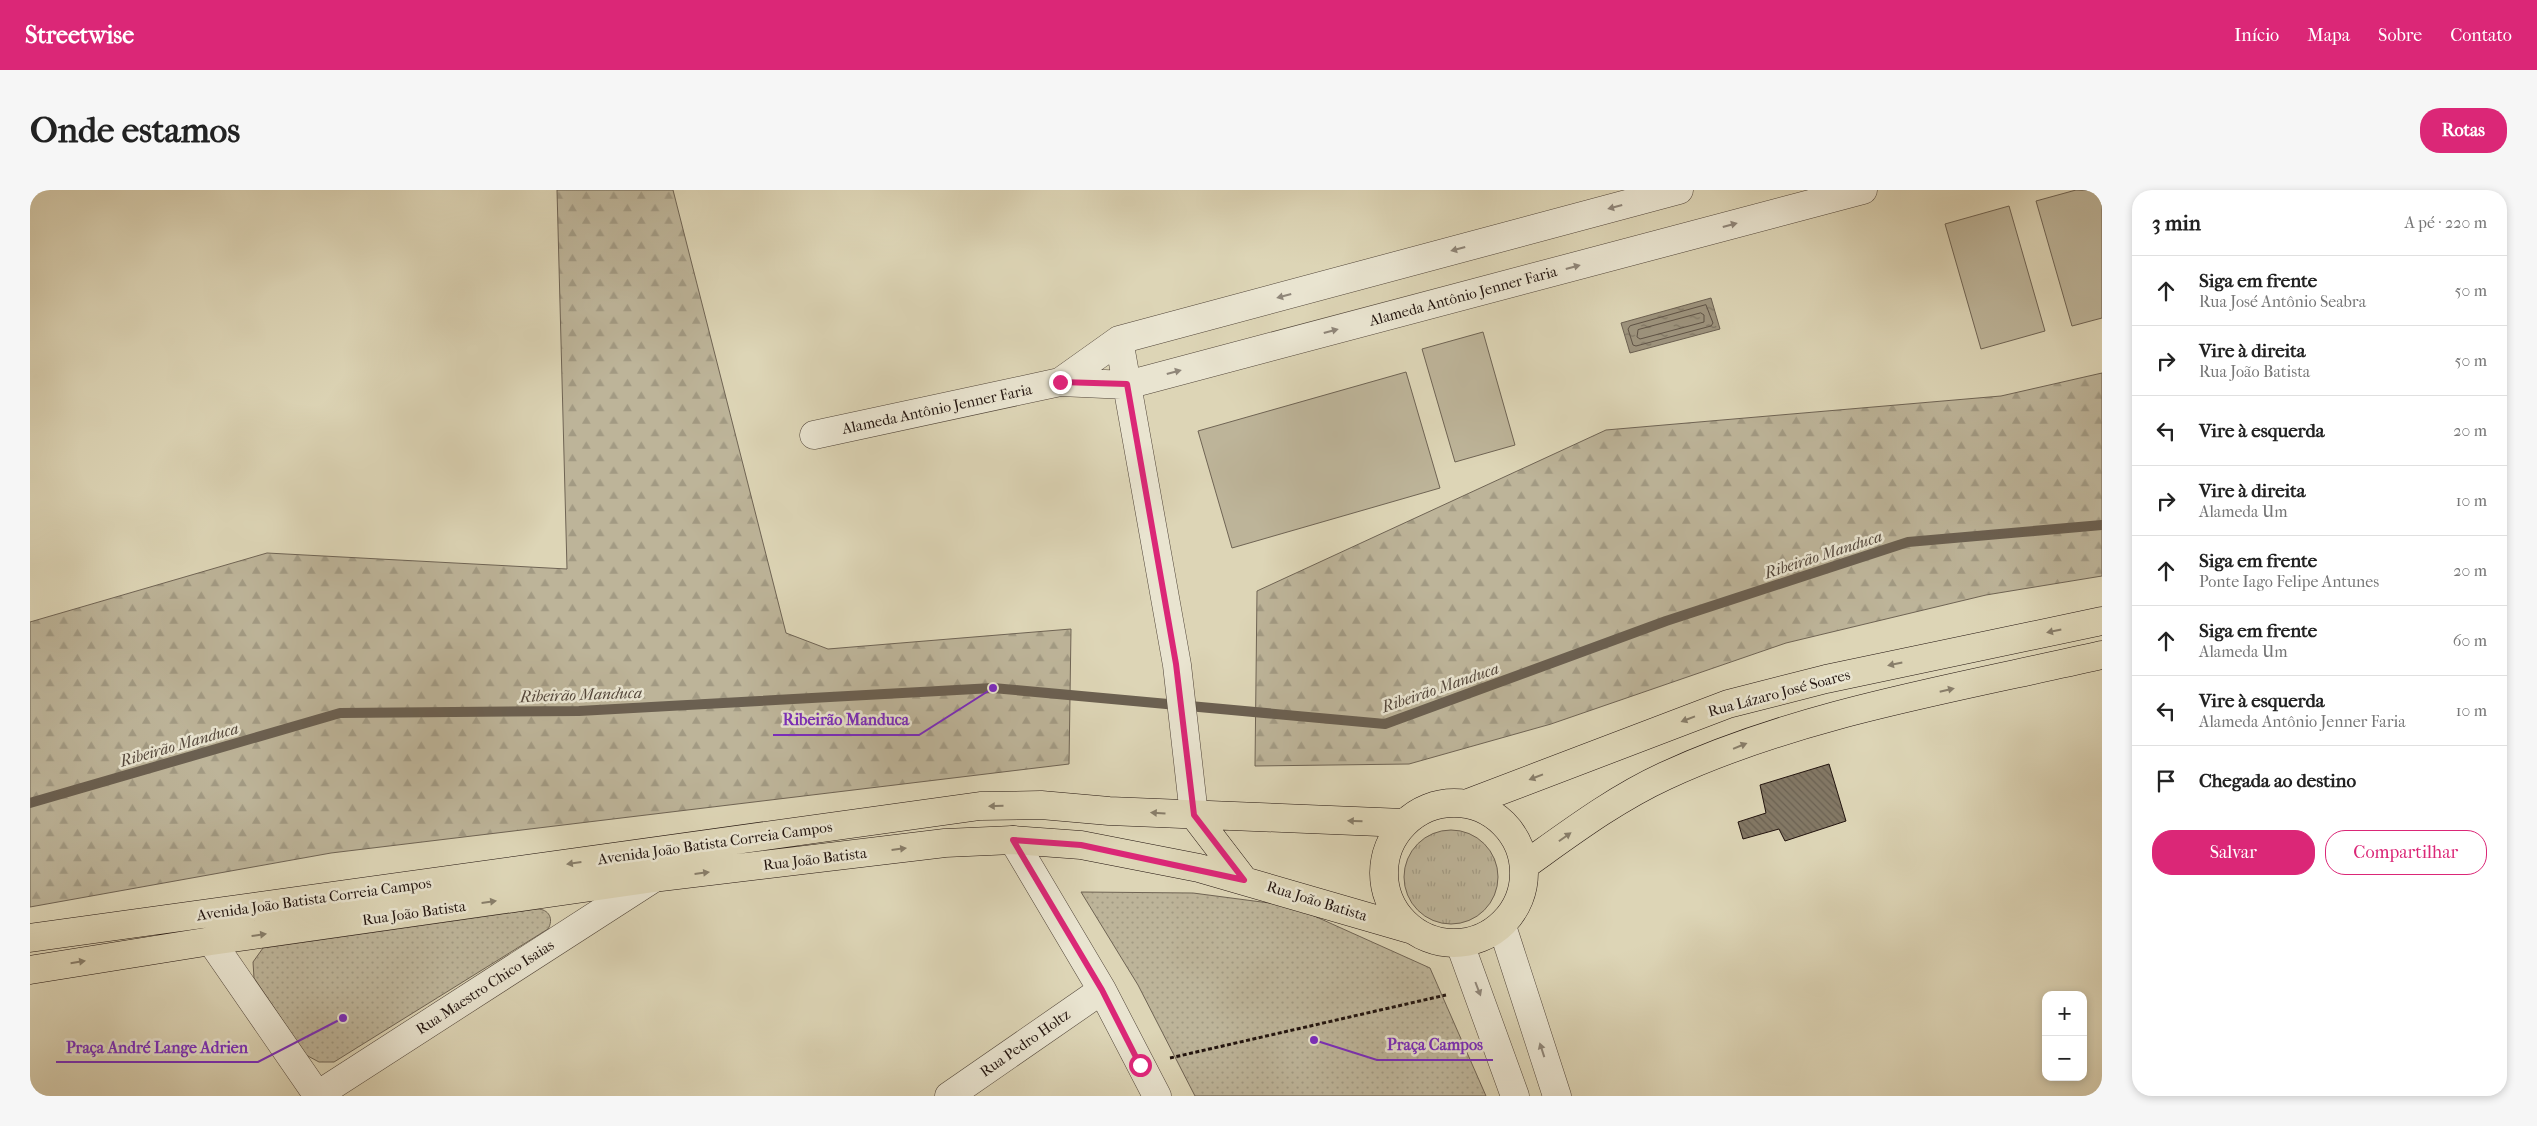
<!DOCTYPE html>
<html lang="pt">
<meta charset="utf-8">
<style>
body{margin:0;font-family:"IM FELL French Canon",serif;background:#f6f6f6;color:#222}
.controls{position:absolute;right:15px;bottom:15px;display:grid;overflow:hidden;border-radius:10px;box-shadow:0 2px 8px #0003}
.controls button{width:45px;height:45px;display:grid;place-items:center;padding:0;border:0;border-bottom:1px solid #e0e0e0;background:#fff;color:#222;font:25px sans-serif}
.stop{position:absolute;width:15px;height:15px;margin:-11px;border:4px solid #db2777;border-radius:50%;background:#fff}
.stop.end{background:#db2777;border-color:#fff;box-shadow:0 1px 5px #0008}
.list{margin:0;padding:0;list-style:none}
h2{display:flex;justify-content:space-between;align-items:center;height:65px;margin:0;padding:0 20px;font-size:21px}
h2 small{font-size:16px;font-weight:400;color:#767676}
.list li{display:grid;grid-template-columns:32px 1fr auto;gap:15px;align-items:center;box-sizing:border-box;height:70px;padding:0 20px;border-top:1px solid #e0e0e0}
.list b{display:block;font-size:19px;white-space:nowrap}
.list p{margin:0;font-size:16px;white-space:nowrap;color:#767676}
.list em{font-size:16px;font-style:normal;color:#767676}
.actions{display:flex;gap:10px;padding:15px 20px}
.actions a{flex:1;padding:11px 0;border:1px solid #db2777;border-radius:20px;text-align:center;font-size:18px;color:#db2777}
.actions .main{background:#db2777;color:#fff}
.icon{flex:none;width:28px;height:28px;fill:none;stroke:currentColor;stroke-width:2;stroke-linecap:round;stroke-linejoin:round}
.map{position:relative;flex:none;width:2072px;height:906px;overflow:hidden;border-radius:20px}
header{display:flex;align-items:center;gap:30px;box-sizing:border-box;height:70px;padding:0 25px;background:#db2777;color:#fff}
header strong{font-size:24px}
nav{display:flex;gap:28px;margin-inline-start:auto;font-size:18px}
.intro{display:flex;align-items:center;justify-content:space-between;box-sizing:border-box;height:120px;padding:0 30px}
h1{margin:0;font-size:35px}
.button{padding:12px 22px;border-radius:20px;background:#db2777;color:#fff;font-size:18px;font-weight:700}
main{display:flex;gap:30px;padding:0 30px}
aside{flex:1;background:#fff;border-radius:20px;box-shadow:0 2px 8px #0003}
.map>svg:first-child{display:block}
.grass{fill:url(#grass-tufts);stroke:#6f6454}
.forest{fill:url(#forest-firs);stroke:#6f6454}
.park{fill:url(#park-dots);stroke:#6f6454}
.pitch{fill:#bdb499;stroke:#6f6454}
.water{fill:url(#water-ripples);stroke:#6b6051}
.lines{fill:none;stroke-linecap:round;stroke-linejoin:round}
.shore{stroke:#5f5346;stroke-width:1}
.stream{stroke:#6b6051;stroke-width:10}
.building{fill:url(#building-back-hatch);stroke:#21130e}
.minor-casing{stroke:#504438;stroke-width:29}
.major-casing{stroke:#21130e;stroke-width:29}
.path{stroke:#21130e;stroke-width:3;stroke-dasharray:4 2.5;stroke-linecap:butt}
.minor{stroke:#e9e4d0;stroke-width:28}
.major{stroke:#ddd5b6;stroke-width:28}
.oneway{fill:#8f8679}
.oneway2{fill:#887e6a}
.route{stroke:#db2777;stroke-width:6}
.labels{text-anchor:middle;stroke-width:5;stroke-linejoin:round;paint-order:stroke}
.street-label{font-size:15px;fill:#21130e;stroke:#e9e4d0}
.water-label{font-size:16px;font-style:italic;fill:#53463a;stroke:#e9e4d0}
.leader{fill:none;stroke:#7b2cbf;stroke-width:2}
.callout-dot{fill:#7b2cbf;stroke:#e9e4d0;stroke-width:2}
.callout-label{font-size:16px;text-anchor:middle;font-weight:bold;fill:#7b2cbf;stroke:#e9e4d0;stroke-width:5;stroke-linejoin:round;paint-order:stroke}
</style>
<header>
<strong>Streetwise</strong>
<nav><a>Início</a><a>Mapa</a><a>Sobre</a><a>Contato</a></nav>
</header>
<div class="intro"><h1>Onde estamos</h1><a class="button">Rotas</a></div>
<main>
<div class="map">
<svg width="2072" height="906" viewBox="0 0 2072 906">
<defs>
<pattern id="grass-tufts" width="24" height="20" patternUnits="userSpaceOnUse" patternTransform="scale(1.25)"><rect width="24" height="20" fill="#bdb499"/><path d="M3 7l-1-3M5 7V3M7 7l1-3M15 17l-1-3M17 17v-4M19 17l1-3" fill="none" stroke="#a29a83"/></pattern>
<pattern id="forest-firs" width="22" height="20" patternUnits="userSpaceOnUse" patternTransform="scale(1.25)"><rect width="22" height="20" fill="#bdb499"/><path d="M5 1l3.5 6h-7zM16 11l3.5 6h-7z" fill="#a29a83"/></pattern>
<pattern id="park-dots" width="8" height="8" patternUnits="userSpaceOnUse" patternTransform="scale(1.25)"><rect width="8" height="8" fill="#bdb499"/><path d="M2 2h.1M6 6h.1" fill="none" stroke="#a29a83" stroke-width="1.8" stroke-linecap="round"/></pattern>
<pattern id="water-ripples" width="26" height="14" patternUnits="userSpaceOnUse" patternTransform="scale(1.25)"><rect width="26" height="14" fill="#9d937d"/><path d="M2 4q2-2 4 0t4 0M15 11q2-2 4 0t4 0" fill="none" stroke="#807765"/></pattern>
<pattern id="building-back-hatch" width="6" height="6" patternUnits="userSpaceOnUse" patternTransform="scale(1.25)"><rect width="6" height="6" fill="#837865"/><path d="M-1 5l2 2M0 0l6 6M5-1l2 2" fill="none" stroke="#6b6152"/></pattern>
</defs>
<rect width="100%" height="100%" fill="#ddd5b6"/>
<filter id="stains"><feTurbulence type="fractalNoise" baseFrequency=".004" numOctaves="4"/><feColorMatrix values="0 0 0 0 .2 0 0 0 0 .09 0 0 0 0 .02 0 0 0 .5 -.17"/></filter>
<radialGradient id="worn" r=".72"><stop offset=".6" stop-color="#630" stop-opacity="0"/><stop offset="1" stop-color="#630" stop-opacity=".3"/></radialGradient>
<path class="grass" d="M1374 687a47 47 0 1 1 94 0a47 47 0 1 1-94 0Z"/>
<path class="forest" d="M 527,0 L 643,0 L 756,443 L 798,459 L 1041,439 L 1039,574 L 301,663 L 0,717 L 0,432 L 237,363 L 537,379 Z
M 2072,183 L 2072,386 L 1956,405 L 1756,453 L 1521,534 L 1379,574 L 1225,576 L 1227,401 L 1576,240 L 1971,206 Z"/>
<path class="park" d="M 1051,702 L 1163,703 L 1262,716 L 1400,778 L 1456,906 L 1165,906 L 1108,795 Z
M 507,719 C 519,719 524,729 518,739 L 304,872 L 289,872 L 276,865 L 224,788 L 223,772 L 233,758 Z"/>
<path class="pitch" d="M 2046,0 L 2072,1 L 2072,128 L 2042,136 L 2006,11 Z
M 1979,16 L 2015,141 L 1951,159 L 1915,34 Z
M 1453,142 L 1485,255 L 1425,272 L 1392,159 Z
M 1376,182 L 1410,298 L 1202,358 L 1168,241 Z"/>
<path class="water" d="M 1681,108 L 1690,139 L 1600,163 L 1591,133 Z"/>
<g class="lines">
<path class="shore" d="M 1676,115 L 1683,133 L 1681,136 L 1606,156 L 1603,155 L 1598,139 L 1600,136 Z
M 1671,123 L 1674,125 L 1674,132 L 1610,149 L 1607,147 L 1608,140 Z"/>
<path class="stream" d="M 0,613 L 310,523 L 549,521 L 963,498 L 1355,534 L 1636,431 L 1878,352 L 2072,335"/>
</g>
<path class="building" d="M 1799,574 L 1816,631 L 1755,651 L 1749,639 L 1713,649 L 1708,632 L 1736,623 L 1730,595 Z"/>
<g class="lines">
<g class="minor-casing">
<path id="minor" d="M 1089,150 L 1147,475 L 1164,625
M 1030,192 L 1089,150 L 1649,0
M 784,245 L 1030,192 L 1097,195 L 1833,0
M 983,650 L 1072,800 L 1127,906
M 1472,736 L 1527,906
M 181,751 L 288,906
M 1430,754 L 1485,906
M 286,906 L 624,688
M 919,906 L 1072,800"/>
</g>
<g class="major-casing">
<path id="major" d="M1354 683a70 70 0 1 1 140 0a70 70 0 1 1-140 0Z
M 1438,613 L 1698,514 L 1796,489 L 2072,431
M 1164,625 L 1213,689
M 1495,675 C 1540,643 1585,609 1635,586 C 1771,523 1927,498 2072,465
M 0,748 L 950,616 L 1011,615 L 1079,621 L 1374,633
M 0,780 L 181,751 L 624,688 L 915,653 L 983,650 L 1051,655 L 1169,678 L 1383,740"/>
</g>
<path class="path" d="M 1140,868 L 1416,805"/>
<use href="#minor" class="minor"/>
<use href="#major" class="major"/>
</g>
<defs><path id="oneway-solid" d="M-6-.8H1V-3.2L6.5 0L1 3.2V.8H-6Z" transform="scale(1.25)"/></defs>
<g class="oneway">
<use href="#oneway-solid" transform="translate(1585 17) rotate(165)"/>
<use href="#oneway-solid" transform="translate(1700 35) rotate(-15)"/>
<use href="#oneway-solid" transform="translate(1428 59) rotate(165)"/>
<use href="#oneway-solid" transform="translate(1543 77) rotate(-15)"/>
<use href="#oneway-solid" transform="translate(1254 106) rotate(165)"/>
<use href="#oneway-solid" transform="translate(1301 141) rotate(-15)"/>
<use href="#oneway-solid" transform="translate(1144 182) rotate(-15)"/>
<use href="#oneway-solid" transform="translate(1448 799) rotate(69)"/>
<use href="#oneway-solid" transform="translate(1512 860) rotate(-108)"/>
</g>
<g class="oneway2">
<use href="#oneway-solid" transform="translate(2024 441) rotate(168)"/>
<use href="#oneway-solid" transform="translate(1865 474) rotate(168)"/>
<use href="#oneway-solid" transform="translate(1917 500) rotate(-13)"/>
<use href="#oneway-solid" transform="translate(1658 529) rotate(159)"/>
<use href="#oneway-solid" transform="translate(1710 556) rotate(-22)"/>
<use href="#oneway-solid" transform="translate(1506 587) rotate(159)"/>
<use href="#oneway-solid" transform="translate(966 616) rotate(179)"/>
<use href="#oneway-solid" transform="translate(1128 623) rotate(-177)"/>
<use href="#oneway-solid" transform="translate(1325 631) rotate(-178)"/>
<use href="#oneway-solid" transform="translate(1535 647) rotate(-35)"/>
<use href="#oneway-solid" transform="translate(869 659) rotate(-7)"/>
<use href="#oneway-solid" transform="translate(544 673) rotate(172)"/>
<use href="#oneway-solid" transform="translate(672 683) rotate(-7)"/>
<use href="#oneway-solid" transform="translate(459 712) rotate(-8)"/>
<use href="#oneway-solid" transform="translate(229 745) rotate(-8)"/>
<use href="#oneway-solid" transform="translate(48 772) rotate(-9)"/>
</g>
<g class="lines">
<path class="route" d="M 1030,192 L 1097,194 L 1146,474 L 1164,625 L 1214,690 L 1051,655 L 983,650 L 1072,800 L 1110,875"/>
</g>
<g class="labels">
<g class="street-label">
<text transform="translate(1433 106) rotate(-15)" y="5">Alameda Antônio Jenner Faria</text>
<text transform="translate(907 219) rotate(-12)" y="5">Alameda Antônio Jenner Faria</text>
<text transform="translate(1749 503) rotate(-15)" y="5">Rua Lázaro José Soares</text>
<text transform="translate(685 653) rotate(-8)" y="5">Avenida João Batista Correia Campos</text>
<text transform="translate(785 669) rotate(-7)" y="5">Rua João Batista</text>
<text transform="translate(284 709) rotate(-8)" y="5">Avenida João Batista Correia Campos</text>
<text transform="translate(1287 711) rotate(17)" y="5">Rua João Batista</text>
<text transform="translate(384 723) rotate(-8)" y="5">Rua João Batista</text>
<text transform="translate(455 797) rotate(-33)" y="5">Rua Maestro Chico Isaias</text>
<text transform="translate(995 853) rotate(-35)" y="5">Rua Pedro Holtz</text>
</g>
<g class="water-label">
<text transform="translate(1793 364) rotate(-18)" y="6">Ribeirão Manduca</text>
<text transform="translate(1410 497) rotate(-19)" y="6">Ribeirão Manduca</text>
<text transform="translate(551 504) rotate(-2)" y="6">Ribeirão Manduca</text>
<text transform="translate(149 554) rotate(-16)" y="6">Ribeirão Manduca</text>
</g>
</g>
<path class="leader" d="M963 498L889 545H743M1284 850L1347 870H1463M313 828L228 872H26"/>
<g class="callout-dot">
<circle cx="963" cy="498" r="5"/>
<circle cx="1284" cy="850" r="5"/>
<circle cx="313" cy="828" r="5"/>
</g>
<g class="callout-label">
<text x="816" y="535">Ribeirão Manduca</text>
<text x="1405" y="860">Praça Campos</text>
<text x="127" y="863">Praça André Lange Adrien</text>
</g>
<rect width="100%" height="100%" filter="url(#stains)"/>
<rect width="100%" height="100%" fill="url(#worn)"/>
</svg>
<div class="controls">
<button>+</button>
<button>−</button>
</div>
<div class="stop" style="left:1110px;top:875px"></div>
<div class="stop end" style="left:1030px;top:192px"></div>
</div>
<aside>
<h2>3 min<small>A pé · 220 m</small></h2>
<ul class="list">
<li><svg class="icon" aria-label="ahead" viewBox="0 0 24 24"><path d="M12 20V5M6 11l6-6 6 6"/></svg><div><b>Siga em frente</b><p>Rua José Antônio Seabra</p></div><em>50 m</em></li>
<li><svg class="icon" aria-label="right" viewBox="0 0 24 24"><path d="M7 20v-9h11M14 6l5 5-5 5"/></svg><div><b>Vire à direita</b><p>Rua João Batista</p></div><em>50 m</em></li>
<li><svg class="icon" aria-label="left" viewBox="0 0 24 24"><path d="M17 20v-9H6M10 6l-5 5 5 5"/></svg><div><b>Vire à esquerda</b></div><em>20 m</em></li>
<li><svg class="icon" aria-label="right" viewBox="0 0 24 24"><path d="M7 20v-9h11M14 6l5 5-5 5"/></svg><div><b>Vire à direita</b><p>Alameda Um</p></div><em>10 m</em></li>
<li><svg class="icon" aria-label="ahead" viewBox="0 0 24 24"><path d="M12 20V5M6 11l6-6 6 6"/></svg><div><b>Siga em frente</b><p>Ponte Iago Felipe Antunes</p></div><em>20 m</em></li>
<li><svg class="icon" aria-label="ahead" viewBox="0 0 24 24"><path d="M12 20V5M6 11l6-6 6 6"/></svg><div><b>Siga em frente</b><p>Alameda Um</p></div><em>60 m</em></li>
<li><svg class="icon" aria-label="left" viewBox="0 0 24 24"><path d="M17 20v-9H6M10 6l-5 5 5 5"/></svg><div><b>Vire à esquerda</b><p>Alameda Antônio Jenner Faria</p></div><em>10 m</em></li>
<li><svg class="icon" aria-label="arrive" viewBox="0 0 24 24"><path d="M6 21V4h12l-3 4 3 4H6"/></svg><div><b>Chegada ao destino</b></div></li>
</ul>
<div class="actions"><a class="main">Salvar</a><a>Compartilhar</a></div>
</aside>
</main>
